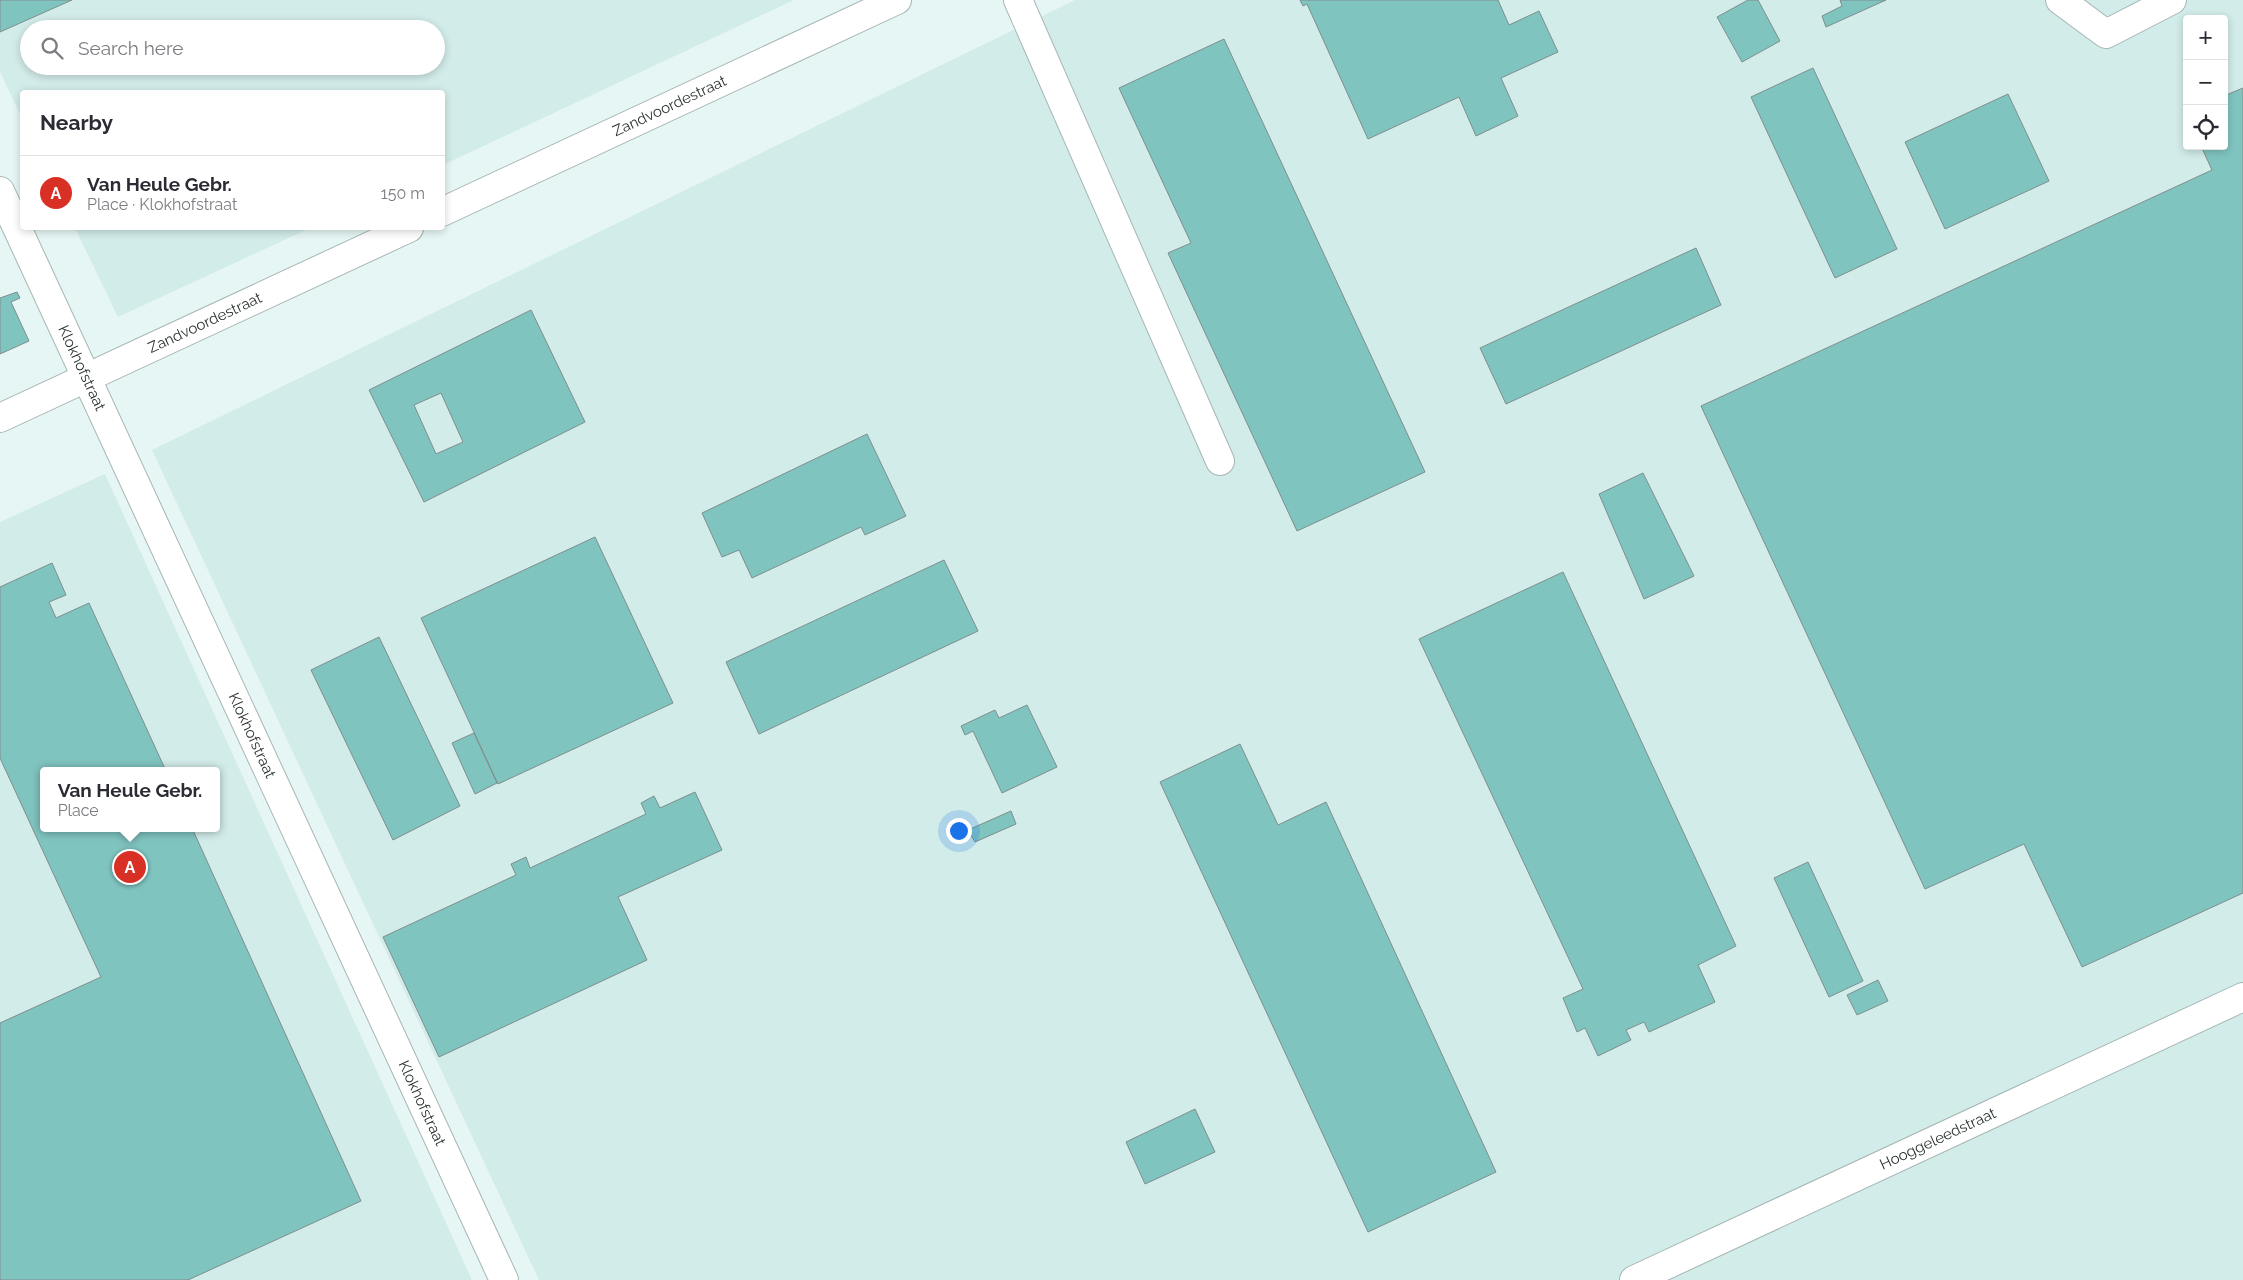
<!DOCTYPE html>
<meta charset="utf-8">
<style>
body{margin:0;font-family:Raleway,sans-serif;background:#f2f2f3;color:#2b2b33}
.controls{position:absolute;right:15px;top:15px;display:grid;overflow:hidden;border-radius:5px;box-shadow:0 2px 8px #0003}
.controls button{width:45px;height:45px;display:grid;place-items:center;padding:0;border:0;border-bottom:1px solid #e1e1e2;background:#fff;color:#2b2b33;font:25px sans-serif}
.you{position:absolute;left:958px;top:830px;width:18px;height:18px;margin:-12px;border:4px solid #fff;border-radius:50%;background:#1a73e8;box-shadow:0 0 0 8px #1a73e833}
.badge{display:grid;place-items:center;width:32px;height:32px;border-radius:50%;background:#d93025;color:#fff;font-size:16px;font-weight:700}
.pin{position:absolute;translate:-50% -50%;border:2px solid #fff;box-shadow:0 1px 5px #0006}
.popup{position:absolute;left:40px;top:767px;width:180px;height:65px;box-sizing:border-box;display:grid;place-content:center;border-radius:5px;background:#fff;filter:drop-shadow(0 1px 4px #0005);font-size:16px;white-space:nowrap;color:#7c7c81}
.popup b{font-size:19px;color:#2b2b33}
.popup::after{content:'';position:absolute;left:50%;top:100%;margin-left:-10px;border:10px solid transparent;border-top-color:#fff}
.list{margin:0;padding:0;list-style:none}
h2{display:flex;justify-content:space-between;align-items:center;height:65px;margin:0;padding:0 20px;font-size:21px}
h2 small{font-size:16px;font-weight:400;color:#7c7c81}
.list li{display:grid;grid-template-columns:32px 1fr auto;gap:15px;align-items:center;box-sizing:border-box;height:75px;padding:0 20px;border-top:1px solid #e1e1e2}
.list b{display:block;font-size:19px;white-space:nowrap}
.list p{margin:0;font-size:16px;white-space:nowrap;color:#7c7c81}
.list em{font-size:16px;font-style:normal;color:#7c7c81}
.icon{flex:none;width:28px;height:28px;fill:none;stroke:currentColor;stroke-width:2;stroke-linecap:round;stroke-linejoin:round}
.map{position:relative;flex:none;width:2243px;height:1280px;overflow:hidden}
.search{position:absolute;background:#fff;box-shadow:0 2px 8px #0003;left:20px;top:20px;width:425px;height:55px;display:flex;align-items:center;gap:12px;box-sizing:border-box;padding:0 18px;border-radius:28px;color:#7c7c81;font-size:19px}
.panel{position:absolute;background:#fff;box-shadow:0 2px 8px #0003;left:20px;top:90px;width:425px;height:140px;border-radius:5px}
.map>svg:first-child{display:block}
.built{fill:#d2ece9;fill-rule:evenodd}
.building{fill:#80c4c0;stroke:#7f8e8c;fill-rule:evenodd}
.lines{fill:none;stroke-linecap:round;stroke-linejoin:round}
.minor-casing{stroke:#a6b6b4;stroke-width:30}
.major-casing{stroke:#a6b6b4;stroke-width:30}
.minor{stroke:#fff;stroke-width:28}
.major{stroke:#fff;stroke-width:28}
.labels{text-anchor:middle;stroke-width:4;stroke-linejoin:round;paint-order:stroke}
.street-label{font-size:15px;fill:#2b3131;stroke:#fff}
</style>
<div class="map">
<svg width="2243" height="1280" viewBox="0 0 2243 1280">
<rect width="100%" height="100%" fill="#e6f6f4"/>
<path class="built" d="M 0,0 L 794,0 L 443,165 L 442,92 L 22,92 L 22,118 L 0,72 ZM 29,29 L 436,29 L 436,66 L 29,66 Z
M 1075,0 L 2243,0 L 2243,1280 L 539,1280 L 152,450 ZM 2187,19 L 2224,19 L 2224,146 L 2187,146 Z
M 75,228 L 310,228 L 118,317 Z
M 105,474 L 472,1280 L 0,1280 L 0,522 ZM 44,771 L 216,771 L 216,828 L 44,828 Z"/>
<path class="building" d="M 0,0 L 72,0 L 0,32 Z
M 1300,0 L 1498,0 L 1509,25 L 1539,11 L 1558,52 L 1501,78 L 1518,116 L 1476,136 L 1459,97 L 1368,139 L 1307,4 L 1303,6 Z
M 1748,0 L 1758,0 L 1780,41 L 1742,62 L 1717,17 Z
M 1840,0 L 1886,0 L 1826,27 L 1822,16 L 1842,6 Z
M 1224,39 L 1425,472 L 1297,531 L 1168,253 L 1191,243 L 1119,88 Z
M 1813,68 L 1897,249 L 1835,278 L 1751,97 Z
M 2243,88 L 2243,893 L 2082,967 L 2024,844 L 1925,889 L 1701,406 L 2212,170 L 2201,146 L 2224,146 L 2224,96 Z
M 2008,94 L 2049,181 L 1945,229 L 1905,142 Z
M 1696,248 L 1721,305 L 1506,404 L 1480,348 Z
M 17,292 L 20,298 L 11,302 L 29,341 L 0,354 L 0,298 Z
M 531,310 L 585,422 L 424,502 L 369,390 ZM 441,393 L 463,442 L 436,454 L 414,405 Z
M 867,434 L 906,516 L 865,535 L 861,527 L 752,578 L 739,550 L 722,557 L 702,513 Z
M 1643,473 L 1694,576 L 1644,599 L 1599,494 Z
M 595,537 L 673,703 L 498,784 L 421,618 Z
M 944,560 L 978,631 L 759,734 L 726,662 Z
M 52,563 L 66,595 L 49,602 L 56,618 L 89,603 L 166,771 L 44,771 L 44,828 L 192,828 L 361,1201 L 188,1280 L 0,1280 L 0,1023 L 101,977 L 0,758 L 0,587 Z
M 1563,572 L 1736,946 L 1698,965 L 1715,1002 L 1649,1032 L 1644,1022 L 1626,1030 L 1631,1040 L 1598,1056 L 1585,1028 L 1577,1032 L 1563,998 L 1583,989 L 1419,639 Z
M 379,637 L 460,806 L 393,840 L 311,670 Z
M 1027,705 L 1057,767 L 1002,793 L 973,731 L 965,735 L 961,726 L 995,710 L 999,718 Z
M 474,733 L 497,783 L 475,794 L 452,743 Z
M 1240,744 L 1278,825 L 1326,802 L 1496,1172 L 1368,1232 L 1160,782 Z
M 695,792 L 722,850 L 618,897 L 647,960 L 439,1057 L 383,937 L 516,875 L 511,864 L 526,857 L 530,868 L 646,814 L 641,803 L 654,796 L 660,808 Z
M 1011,811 L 1016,824 L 975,842 L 968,830 Z
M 1808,862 L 1863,981 L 1829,997 L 1774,878 Z
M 1878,980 L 1888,1001 L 1857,1015 L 1847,995 Z
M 1195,1109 L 1215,1152 L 1145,1184 L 1126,1142 Z"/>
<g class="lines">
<g class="minor-casing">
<g id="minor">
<path d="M 1018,0 L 1220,461"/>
<path d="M 2060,0 L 2106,34 L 2172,0"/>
<path id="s1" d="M 0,191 L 504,1280"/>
<path id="s2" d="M 1634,1280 L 2243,997"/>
</g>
</g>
<g class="major-casing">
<g id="major">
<path id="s3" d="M 442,212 L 897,0"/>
<path id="s4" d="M 0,418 L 409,228"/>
</g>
</g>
<use href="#minor" class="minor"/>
<use href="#major" class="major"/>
</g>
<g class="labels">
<g class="street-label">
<text dy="5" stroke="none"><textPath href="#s3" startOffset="251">Zandvoordestraat</textPath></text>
<text dy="5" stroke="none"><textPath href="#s4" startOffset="226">Zandvoordestraat</textPath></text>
<text dy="5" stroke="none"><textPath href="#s1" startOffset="195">Klokhofstraat</textPath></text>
<text dy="5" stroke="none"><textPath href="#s1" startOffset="600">Klokhofstraat</textPath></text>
<text dy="5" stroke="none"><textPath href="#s1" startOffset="1005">Klokhofstraat</textPath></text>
<text dy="5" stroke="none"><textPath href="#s2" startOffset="335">Hooggeleedstraat</textPath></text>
</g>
</g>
</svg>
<div class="controls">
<button>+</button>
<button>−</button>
<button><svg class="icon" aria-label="locate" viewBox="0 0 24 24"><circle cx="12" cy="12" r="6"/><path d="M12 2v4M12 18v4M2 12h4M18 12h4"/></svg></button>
</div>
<div class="you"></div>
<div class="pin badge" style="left:130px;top:867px">A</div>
<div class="popup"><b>Van Heule Gebr.</b>Place</div>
<div class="search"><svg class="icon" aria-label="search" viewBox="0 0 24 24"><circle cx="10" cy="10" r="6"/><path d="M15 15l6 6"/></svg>Search here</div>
<section class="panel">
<h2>Nearby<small></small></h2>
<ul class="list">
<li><span class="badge">A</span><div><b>Van Heule Gebr.</b><p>Place · Klokhofstraat</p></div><em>150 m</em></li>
</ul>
</section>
</div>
